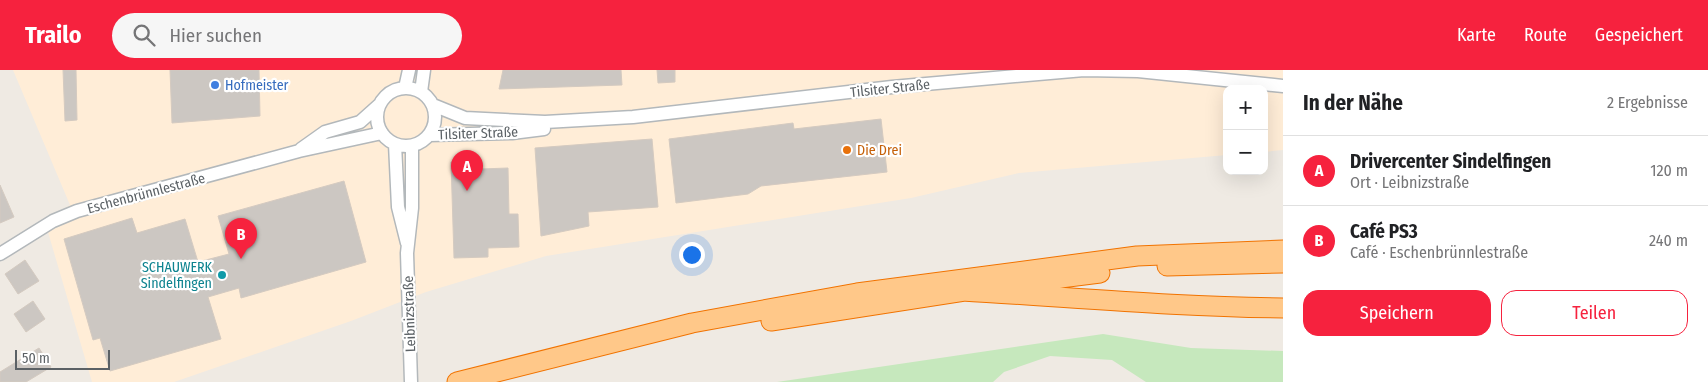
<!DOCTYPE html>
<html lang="de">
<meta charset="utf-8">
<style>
body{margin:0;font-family:"Fira Sans Condensed",sans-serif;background:#f6f6f6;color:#202124}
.controls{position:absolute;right:15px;top:15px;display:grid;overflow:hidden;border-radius:10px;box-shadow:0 5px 20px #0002}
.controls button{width:45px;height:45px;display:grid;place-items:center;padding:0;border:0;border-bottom:1px solid #e0e0e0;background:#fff;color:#202124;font:25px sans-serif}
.scale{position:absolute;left:15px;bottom:12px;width:95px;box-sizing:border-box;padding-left:5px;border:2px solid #5b6165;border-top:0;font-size:14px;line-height:18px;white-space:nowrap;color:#5b6165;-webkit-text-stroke:4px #fff;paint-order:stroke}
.you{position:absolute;left:691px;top:184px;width:18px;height:18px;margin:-12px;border:4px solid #fff;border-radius:50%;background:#1a73e8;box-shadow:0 0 0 8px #1a73e833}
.badge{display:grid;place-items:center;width:32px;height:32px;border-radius:50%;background:#f6223e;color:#fff;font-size:16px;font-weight:700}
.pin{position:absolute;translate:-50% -41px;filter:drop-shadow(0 1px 2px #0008)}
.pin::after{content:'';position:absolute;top:26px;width:18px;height:15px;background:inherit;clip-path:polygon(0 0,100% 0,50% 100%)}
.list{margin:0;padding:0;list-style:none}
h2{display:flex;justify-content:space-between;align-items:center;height:65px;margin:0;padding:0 20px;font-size:21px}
h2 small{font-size:16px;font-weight:400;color:#757577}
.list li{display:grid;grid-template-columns:32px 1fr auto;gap:15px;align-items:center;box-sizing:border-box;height:70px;padding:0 20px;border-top:1px solid #e0e0e0}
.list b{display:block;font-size:19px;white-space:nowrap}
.list p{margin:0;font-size:16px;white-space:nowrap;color:#757577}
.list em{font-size:16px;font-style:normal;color:#757577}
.actions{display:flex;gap:10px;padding:15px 20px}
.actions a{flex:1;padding:11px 0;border:1px solid #f6223e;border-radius:15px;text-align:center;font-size:18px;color:#f6223e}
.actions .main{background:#f6223e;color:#fff}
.icon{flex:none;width:28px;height:28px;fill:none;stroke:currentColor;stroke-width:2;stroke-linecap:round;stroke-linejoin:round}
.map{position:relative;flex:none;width:1283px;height:312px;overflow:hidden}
header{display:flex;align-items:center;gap:30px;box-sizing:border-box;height:70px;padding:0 25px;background:#f6223e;color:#fff}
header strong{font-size:24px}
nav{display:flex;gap:28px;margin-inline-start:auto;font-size:18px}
.search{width:350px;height:45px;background:#f6f6f6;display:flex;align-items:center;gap:12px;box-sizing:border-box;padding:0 18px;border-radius:28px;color:#757577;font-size:19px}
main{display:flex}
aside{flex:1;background:#fff}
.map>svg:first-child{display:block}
.commercial{fill:#ffedd7}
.green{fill:#c6e8bd}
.building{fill:#ccc7c2;stroke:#d4cac0}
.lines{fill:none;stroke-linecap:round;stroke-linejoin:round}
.minor-casing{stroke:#b3b8bb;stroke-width:15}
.highway-casing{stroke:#f17300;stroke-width:21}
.minor{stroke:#fff;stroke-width:12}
.highway{stroke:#ffc889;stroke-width:19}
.shop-dot{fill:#3f7fe0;stroke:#fff;stroke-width:2}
.food-dot{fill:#e8710a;stroke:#fff;stroke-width:2}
.culture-dot{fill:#0f9aa8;stroke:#fff;stroke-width:2}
.labels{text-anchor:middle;stroke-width:4.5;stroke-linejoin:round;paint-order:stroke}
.shop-label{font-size:14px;fill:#366cbe;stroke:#fff;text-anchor:start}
.street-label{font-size:14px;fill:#5b6165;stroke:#fff}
.food-label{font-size:14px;fill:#c56008;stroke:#fff;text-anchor:start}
.culture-label{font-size:14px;fill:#0d838f;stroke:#fff;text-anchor:end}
</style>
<header>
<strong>Trailo</strong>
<div class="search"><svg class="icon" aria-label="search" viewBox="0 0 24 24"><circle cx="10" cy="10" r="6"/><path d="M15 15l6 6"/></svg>Hier suchen</div>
<nav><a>Karte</a><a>Route</a><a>Gespeichert</a></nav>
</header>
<main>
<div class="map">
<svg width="1283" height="312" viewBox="0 0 1283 312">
<rect width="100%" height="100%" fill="#efeae3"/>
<path class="commercial" d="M 13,0 L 1283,0 L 1283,80 L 1264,82 L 1264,19 L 1227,19 L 1227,85 L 1019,103 L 911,128 L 546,186 L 426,222 L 351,251 L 174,312 L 92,312 L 45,152 L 70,135 Z"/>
<path class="green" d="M 1103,264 L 1191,278 L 1283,281 L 1283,312 L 1146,312 L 1112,290 L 1050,286 L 1004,302 L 993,312 L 777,312 Z"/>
<path class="building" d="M 63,0 L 76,0 L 77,50 L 65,51 Z
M 170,0 L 259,0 L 260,46 L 172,53 Z
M 503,0 L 621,0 L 622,15 L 499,19 Z
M 657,0 L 675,0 L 675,12 L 658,13 Z
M 881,49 L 887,102 L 761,116 L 748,124 L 676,133 L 669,69 L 793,53 L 794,59 Z
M 652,69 L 658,137 L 588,142 L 589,156 L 541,166 L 535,78 Z
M 481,91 L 481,99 L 508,98 L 509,144 L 518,144 L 519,177 L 488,178 L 488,187 L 454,188 L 451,92 Z
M 344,111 L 366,192 L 241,228 L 239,218 L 208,227 L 221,269 L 110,301 L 100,268 L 93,270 L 64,169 L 132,148 L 137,163 L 185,149 L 198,192 L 229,184 L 218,146 Z
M 0,115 L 14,147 L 0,153 Z
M 25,190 L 39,211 L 18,224 L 5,204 Z
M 33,231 L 45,249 L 26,262 L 14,244 Z
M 39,278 L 51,297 L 26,312 L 0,312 L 0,302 Z"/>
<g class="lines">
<g class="minor-casing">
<path id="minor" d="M377 47a29 29 0 1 1 58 0a29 29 0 1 1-58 0Z
M 405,18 L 409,0
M 421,22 L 424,0
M 433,35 L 465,48 L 545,52 L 633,47 L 892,17 L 1084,0 L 1138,1 L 1283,16
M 429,65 L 512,63 L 544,59
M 395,74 L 398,137 L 407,173
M 301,79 L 325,62 L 360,52 L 379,35
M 0,184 L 53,151 L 77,141 L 299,81 L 382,63
M 411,312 L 407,183 L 412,138 L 412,76"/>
</g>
<g class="highway-casing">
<path id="highway" d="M 1167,196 L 1283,193
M 1005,215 L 1100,203
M 962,221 C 1069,227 1175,237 1283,238
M 771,251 L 971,220
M 457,312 L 692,253 L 857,223 L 1137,186 L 1283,180"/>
</g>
<use href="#minor" class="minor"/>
<use href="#highway" class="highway"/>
</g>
<circle class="shop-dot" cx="215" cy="15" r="5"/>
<circle class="food-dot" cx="847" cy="80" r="5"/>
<circle class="culture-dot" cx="222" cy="205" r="5"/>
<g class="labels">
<g class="shop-label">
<text x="225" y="20">Hofmeister</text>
</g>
<g class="street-label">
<text transform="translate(890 18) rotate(-6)" y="5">Tilsiter Straße</text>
<text transform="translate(478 63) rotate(-2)" y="5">Tilsiter Straße</text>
<text transform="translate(146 123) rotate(-15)" y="5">Eschenbrünnlestraße</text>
<text transform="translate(409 244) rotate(-92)" y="5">Leibnizstraße</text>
</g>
<g class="food-label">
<text x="857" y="85">Die Drei</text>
</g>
<g class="culture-label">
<text x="212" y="202">SCHAUWERK<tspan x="212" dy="16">Sindelfingen</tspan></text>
</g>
</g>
</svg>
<div class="controls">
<button>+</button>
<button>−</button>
</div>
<div class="scale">50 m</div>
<div class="you"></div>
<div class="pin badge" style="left:467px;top:121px">A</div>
<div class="pin badge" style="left:241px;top:189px">B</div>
</div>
<aside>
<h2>In der Nähe<small>2 Ergebnisse</small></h2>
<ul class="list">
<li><span class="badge">A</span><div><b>Drivercenter Sindelfingen</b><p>Ort · Leibnizstraße</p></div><em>120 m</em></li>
<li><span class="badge">B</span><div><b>Café PS3</b><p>Café · Eschenbrünnlestraße</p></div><em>240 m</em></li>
</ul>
<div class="actions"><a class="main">Speichern</a><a>Teilen</a></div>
</aside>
</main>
